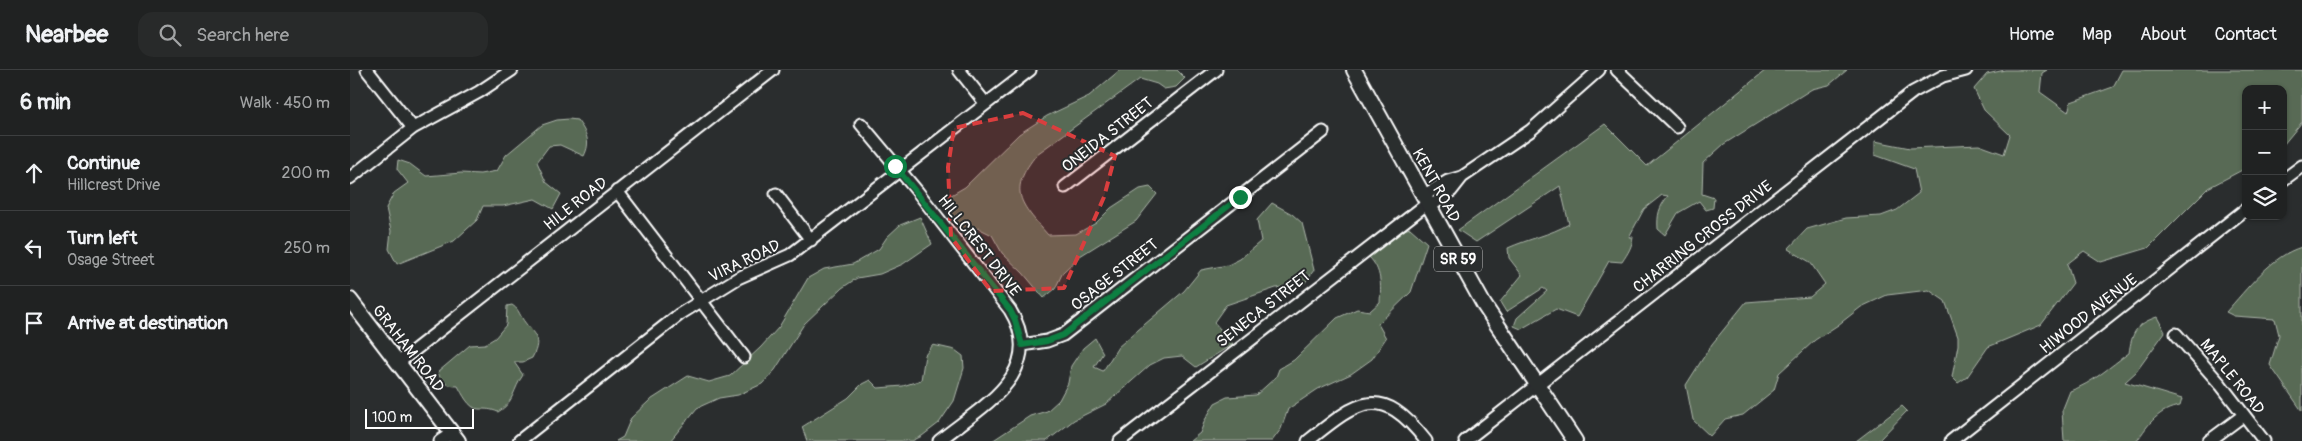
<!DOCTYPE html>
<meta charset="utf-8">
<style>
body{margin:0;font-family:Pangolin,sans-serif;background:#282a2a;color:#f1f3f6}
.controls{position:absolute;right:15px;top:15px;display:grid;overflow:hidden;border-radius:10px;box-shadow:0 1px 4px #0004}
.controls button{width:45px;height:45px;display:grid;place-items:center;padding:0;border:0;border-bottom:1px solid #3d3f40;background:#202222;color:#f1f3f6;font:25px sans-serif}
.scale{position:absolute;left:15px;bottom:12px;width:109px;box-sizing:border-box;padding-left:5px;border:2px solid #fff;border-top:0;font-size:14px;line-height:18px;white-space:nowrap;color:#fff;-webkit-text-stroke:4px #2a2d2e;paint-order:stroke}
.stop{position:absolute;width:15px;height:15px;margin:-11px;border:4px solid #0b8043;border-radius:50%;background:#fff}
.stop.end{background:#0b8043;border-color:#fff;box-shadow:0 1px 5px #0008}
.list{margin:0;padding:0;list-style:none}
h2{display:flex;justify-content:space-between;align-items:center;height:65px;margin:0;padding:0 20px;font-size:21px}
h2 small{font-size:16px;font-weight:400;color:#a2a4a5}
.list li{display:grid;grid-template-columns:32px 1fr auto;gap:15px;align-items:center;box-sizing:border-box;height:75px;padding:0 20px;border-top:1px solid #3d3f40}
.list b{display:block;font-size:19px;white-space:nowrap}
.list p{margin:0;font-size:16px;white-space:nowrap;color:#a2a4a5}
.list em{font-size:16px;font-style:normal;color:#a2a4a5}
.icon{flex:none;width:28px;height:28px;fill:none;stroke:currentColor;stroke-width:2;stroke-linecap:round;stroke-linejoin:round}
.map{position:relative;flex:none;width:1952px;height:371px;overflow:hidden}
header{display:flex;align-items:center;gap:30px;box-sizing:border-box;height:70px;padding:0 25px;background:#202222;border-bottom:1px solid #3d3f40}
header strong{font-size:24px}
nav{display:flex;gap:28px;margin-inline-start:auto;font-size:18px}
.search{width:350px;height:45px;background:#282a2a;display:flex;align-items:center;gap:12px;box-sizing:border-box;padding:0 18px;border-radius:15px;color:#a2a4a5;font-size:19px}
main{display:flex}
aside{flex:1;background:#202222}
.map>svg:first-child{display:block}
.green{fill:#586b55;stroke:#acb5aa}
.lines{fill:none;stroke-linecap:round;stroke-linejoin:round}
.minor-casing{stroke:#fff;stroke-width:15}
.major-casing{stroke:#fff;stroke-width:18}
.minor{stroke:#2a2d2e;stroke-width:11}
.major{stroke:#2a2d2e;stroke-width:14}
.route{stroke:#0b8043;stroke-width:6}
.marked{fill:#da3e3e;fill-opacity:0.2;stroke:#da3e3e;stroke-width:4;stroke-dasharray:10 6;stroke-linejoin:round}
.labels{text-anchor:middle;stroke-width:4;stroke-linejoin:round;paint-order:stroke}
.shield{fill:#2a2d2e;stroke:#bfc0c0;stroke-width:1}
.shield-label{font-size:15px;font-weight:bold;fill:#fff}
.street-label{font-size:16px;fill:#fff;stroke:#2a2d2e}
</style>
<header>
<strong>Nearbee</strong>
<div class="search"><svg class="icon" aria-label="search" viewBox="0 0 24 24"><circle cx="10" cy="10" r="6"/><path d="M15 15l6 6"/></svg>Search here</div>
<nav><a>Home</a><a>Map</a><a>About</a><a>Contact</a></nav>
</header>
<main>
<aside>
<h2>6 min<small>Walk · 450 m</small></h2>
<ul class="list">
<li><svg class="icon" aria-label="ahead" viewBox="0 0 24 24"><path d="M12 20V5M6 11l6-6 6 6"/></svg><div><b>Continue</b><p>Hillcrest Drive</p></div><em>200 m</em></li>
<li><svg class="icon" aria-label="left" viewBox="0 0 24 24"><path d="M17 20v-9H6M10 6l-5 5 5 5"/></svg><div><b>Turn left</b><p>Osage Street</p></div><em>250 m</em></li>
<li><svg class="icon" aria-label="arrive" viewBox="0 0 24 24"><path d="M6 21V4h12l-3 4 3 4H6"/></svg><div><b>Arrive at destination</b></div></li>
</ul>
</aside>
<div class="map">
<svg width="1952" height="371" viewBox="0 0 1952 371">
<rect width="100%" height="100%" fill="#2a2d2e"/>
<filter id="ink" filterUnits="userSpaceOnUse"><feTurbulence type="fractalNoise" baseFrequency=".02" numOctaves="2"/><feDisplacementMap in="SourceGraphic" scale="10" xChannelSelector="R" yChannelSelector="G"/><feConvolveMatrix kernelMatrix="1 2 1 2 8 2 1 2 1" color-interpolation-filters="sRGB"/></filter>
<g filter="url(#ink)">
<path class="green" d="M 770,0 L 827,0 L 835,8 L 826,17 L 814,19 L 807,14 L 790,9 L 687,84 C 657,121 670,133 698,165 L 726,164 L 746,153 L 761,138 L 790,119 L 800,117 L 807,124 L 786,151 L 730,186 L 713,202 L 705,219 L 694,228 L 673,203 L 652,183 L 642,165 L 628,158 L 617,170 L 591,131 L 615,117 L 669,64 L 697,46 L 739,26 Z
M 1416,0 L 1497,0 L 1479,15 L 1462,19 L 1374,74 L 1353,93 L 1352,124 L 1364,128 L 1363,138 L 1356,140 L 1349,131 L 1328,143 L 1315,165 L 1308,159 C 1307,145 1309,137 1318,126 L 1312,125 L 1294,139 L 1279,167 L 1283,167 C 1282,177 1278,183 1272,192 L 1259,191 L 1227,247 L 1206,239 L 1171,259 L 1164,256 L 1167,248 L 1197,221 L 1193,218 L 1156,242 L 1150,232 L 1172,205 L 1159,188 L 1158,178 C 1178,169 1200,165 1219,154 L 1210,116 L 1126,172 L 1108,160 L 1255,54 L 1297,96 Z
M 1655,0 L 1697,0 L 1692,3 L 1690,22 L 1718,42 L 1721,32 L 1763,17 L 1772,0 L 1952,0 L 1952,52 L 1933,75 L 1933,19 L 1896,19 L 1896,98 L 1858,118 L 1798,178 L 1751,192 L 1734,181 L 1717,194 L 1723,213 L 1691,255 L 1638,277 L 1617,307 L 1608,313 L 1602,307 L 1608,275 L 1608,267 L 1595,231 L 1579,220 L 1537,225 L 1511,237 L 1488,255 L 1465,270 L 1429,303 L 1424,320 L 1393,345 L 1375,349 L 1360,366 L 1343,350 L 1336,315 L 1362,274 L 1396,232 L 1460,227 L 1475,214 L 1460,192 L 1438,179 L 1457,159 L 1496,148 L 1531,146 L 1547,140 L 1569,123 L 1564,99 L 1525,85 L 1525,71 L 1560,78 L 1629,75 L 1654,84 L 1660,65 L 1634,40 L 1624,19 L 1637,4 Z
M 219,49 L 227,50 C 237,63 241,72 234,86 L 210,75 L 199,76 L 187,92 L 196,112 L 211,124 L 203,139 L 185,129 L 153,136 L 133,136 L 127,150 L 104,171 L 47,194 L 39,179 L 41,161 L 36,138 L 44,123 L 58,113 L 47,99 L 48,90 L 60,94 L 76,106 L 111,103 L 130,104 L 147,101 L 156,85 L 192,55 L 207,50 Z
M 922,133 L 942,144 L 952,153 L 964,200 L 954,214 L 926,218 L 876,235 L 864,252 L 883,274 L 846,297 L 832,286 L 814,288 L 800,295 L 756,334 L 724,350 L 697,371 L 642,371 L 680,346 L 697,341 L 709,330 L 718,313 L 721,296 L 733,278 L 745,268 L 753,283 L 744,297 L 753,301 L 768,277 L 834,221 L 851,200 L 878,195 L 890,189 L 911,171 L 907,150 Z
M 570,147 L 582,174 L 553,194 L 530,204 L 507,208 L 492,218 L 454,254 L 425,300 L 412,314 L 388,325 L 369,328 L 347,338 L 320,371 L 266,371 L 273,367 L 281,348 L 299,331 L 338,306 L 359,312 L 380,306 L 411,277 L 429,257 L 458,208 L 474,199 L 503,194 L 529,179 L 537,167 L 550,155 Z
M 1060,158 L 1077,173 L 1061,222 L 1028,254 L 1036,268 L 1022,289 L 1001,304 L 968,319 L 938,339 L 931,359 L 922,371 L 840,371 L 850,363 L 855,350 L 865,333 L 877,327 L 906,325 L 926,307 L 929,299 L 944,290 L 987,248 L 1007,239 L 1020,241 L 1030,232 C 1031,215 1032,200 1019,187 L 1045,163 Z
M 1952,177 L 1952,341 L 1920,295 L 1929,265 L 1925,249 L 1884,246 L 1876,242 C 1896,220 1922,185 1952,177 Z
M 162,235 C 168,239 168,241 172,248 C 181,263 194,266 182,288 L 173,292 L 164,292 L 173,305 C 163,319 164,333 148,342 C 141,339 136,339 129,339 C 119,339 112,323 108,316 C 97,316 91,313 88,302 L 120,275 L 135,274 L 145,268 L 156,255 L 157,236 Z
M 1807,247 L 1815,262 L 1786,302 L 1775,312 L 1832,329 L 1830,336 C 1809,339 1798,354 1787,371 L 1714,371 L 1712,341 L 1720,321 C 1743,313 1759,297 1779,283 C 1782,262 1786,254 1807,247 Z
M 583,275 L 605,280 L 613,286 L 614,298 L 604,331 L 589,353 L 572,366 L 562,371 L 457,371 L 452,357 L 498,328 L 512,314 L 520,310 L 528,318 L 553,316 L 571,310 L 575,285 Z
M 1552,336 L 1557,341 L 1529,370 L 1506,371 Z"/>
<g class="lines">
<g class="minor-casing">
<path id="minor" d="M 17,0 L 63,58
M 609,0 L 636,34
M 1267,0 L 1327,57
M 511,54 L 567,121 L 660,240 C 699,303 629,338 589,371
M 0,108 L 63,58 L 129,22 L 162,0
M 1933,110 L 1952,96
M 715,117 L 866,0
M 267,121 L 394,287
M 426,124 L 461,170
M 1073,126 L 1098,111 L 1112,107 L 1180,61 L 1249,0
M 1080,137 L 1101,121 L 1112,107
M 1826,264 L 1871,315 L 1914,371
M 672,275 L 697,271 L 713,265 L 973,62
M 48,293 L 423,0
M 90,371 L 102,363
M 169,371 L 330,244 L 388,208 L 440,185 L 680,0
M 770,371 L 1078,133
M 958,371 C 1008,331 1030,312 1076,371
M 1115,371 L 1563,22 L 1593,6 L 1616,0
M 1601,371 L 1896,139
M 1859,371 L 1894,345"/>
</g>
<g class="major-casing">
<path id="major" d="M 1004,0 L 1134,235 L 1225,371
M 0,230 L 108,371"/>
</g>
<use href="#minor" class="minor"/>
<use href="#major" class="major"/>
</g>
</g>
<g class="lines" filter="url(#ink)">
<path class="route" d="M 545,96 L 660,240 L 665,250 L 672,275 L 697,271 L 713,265 L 890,127"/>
</g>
<path class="marked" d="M 673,43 L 765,86 L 754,127 L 714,218 L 641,221 L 601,167 L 598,97 L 604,58 Z"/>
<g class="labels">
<rect class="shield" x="1084" y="176.5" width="48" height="25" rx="4"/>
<g class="shield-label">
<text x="1108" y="194">SR 59</text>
</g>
<g class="street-label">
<text transform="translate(757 64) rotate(-38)" y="6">ONEIDA STREET</text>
<text transform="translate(1087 115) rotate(61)" y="6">KENT ROAD</text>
<text transform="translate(225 133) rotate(-38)" y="6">HILE ROAD</text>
<text transform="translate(1352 166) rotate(-38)" y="6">CHARRING CROSS DRIVE</text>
<text transform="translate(630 175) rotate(52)" y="6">HILLCREST DRIVE</text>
<text transform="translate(394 190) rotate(-26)" y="6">VIRA ROAD</text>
<text transform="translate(764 204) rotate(-38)" y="6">OSAGE STREET</text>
<text transform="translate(913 238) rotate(-38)" y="6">SENECA STREET</text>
<text transform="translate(1738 243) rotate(-38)" y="6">HIWOOD AVENUE</text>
<text transform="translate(59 278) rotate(52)" y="6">GRAHAM ROAD</text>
<text transform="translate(1883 306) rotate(51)" y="6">MAPLE ROAD</text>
</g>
</g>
</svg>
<div class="controls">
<button>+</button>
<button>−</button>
<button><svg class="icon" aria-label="layers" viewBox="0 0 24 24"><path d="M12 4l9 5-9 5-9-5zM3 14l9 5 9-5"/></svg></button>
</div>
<div class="scale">100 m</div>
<div class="stop" style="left:545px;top:96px"></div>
<div class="stop end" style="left:890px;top:127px"></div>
</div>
</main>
